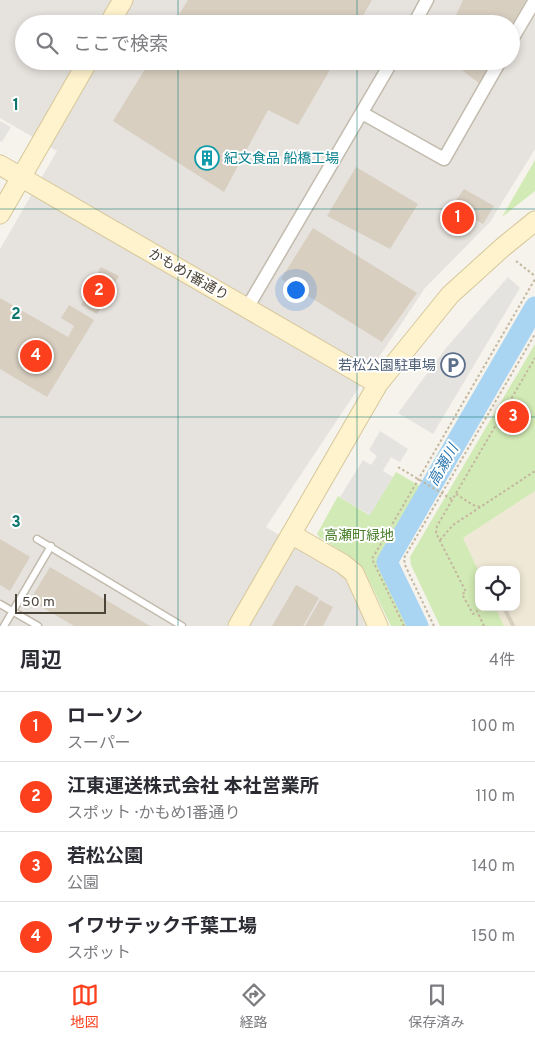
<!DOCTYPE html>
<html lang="ja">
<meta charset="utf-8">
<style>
body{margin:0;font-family:Overpass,"Noto Sans JP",sans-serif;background:#f7f7f7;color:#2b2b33}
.controls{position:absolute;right:15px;bottom:15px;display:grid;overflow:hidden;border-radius:10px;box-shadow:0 2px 8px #0003}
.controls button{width:45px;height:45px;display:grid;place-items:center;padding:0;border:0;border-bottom:1px solid #e1e1e2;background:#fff;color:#2b2b33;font:25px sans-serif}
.scale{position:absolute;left:15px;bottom:12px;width:91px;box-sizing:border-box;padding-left:5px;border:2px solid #4b4439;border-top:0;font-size:14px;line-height:18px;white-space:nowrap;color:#4b4439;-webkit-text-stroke:4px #fff;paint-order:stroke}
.you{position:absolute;left:295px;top:289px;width:18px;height:18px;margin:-12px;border:4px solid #fff;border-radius:50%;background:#1a73e8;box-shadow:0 0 0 8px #1a73e833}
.badge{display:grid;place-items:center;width:32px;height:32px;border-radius:50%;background:#fc3f1d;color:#fff;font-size:16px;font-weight:700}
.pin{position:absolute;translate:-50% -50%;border:2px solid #fff;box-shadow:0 1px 5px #0006}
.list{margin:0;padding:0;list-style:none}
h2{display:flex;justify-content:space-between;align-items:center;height:65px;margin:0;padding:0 20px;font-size:21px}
h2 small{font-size:16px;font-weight:400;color:#7c7c81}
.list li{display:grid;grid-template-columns:32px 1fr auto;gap:15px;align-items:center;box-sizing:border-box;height:70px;padding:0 20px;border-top:1px solid #e1e1e2}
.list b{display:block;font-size:19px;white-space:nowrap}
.list p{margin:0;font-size:16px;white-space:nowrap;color:#7c7c81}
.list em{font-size:16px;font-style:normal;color:#7c7c81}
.icon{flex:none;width:28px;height:28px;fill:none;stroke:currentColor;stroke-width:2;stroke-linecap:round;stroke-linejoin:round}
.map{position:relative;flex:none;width:535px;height:626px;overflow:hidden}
.search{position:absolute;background:#fff;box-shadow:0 2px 8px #0003;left:15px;right:15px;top:15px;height:55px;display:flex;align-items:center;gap:12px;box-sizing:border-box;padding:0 18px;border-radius:28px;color:#7c7c81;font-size:19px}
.sheet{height:345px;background:#fff}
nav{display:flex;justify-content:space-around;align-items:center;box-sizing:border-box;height:70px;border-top:1px solid #e1e1e2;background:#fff;font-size:14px;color:#7c7c81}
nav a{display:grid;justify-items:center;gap:2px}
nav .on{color:#fc3f1d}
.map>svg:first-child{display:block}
.industrial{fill:#e6e2dd;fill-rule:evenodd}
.education{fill:#efe8d6}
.green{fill:#d2eab5}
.parking{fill:#e5e3e0}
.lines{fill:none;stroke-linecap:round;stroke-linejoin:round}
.river{stroke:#a9d4f2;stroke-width:21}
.building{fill:#d8cfc1}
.lane-casing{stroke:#c2bbae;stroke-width:9}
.street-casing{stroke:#c2bbae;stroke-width:15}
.secondary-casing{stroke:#d6c79b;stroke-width:21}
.path{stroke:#c4b79f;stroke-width:2;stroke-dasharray:2.5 2.5;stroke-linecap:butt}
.lane{stroke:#fff;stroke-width:6}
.street{stroke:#fff;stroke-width:12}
.secondary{stroke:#fff3cd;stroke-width:19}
.grid{fill:none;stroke:#0f766e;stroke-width:1;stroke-opacity:0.55}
.labels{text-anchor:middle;stroke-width:4;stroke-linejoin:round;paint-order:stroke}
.culture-label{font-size:14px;fill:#0d838f;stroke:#fff;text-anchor:start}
.street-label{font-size:14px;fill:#4b4439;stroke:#fff}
.service-label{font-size:14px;fill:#4e5e75;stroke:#fff;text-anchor:end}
.park-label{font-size:14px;fill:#4a7f2a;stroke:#fff}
.water-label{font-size:15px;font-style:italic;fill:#2e7ab2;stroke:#fff}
.grid-label{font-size:16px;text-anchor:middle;font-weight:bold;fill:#0f766e;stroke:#fff;stroke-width:4;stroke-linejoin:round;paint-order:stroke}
</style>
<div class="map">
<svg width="535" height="626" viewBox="0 0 535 626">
<rect width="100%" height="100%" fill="#f6f3ec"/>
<path class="industrial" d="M 0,0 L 535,0 L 535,149 L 490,222 L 425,288 L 266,527 L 346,576 L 371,626 L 0,626 L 0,249 L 57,151 L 0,118 ZM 24,24 L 511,24 L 511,61 L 24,61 Z"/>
<path class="education" d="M 535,491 L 535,626 L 504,626 L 495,607 L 516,607 L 516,570 L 479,570 L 479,572 L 463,538 Z"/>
<path class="green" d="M 535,160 L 535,191 L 502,217 Z
M 535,344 L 535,491 L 463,538 L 479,572 L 479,607 L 495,607 L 504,626 L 440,626 L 411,565 L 410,557 Z
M 396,472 L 420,486 L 378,560 L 409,626 L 391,626 L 364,570 L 358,562 L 319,537 L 317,534 L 338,496 L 369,515 Z"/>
<path class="parking" d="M 0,121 L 11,127 L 2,142 L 0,141 Z
M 508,277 L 520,288 L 433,434 L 398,413 L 446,348 Z
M 380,431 L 408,449 L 400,462 L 391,457 L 383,471 L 393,477 L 370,515 L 340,497 L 363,460 L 371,465 L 377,456 L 369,450 Z"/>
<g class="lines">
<path class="river" d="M 418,626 L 387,562 L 535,307"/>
</g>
<path class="building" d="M 188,0 L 372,0 L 358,24 L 173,24 Z
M 463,0 L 526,0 L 511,27 L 511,24 L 452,24 Z
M 150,61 L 335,61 L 298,125 L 268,110 L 224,192 L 113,121 Z
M 450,61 L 493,61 L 480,84 Z
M 356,167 L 418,204 L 390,249 L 327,216 Z
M 464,189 L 494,206 L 483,224 L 452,206 Z
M 313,228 L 417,293 L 382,342 L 281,279 Z
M 101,267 L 119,276 L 97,314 L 81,305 Z
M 0,298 L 68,337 L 74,326 L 61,318 L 69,305 L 94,320 L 47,397 L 0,369 Z
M 0,539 L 30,557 L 10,591 L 0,585 Z
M 50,567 L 150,626 L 74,626 L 30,600 Z
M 296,585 L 319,598 L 303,626 L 272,626 Z
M 320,600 L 333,607 L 323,626 L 305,626 Z
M 507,609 L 515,625 L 514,626 L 511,626 L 503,610 Z"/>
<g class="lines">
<g class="lane-casing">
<path id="lane" d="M 37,539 L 182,626
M 0,604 L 38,626
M 4,626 L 51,546"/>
</g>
<g class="street-casing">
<path id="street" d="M 414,24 L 427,0
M 511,41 L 535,0
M 362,113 L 444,159 L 500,61
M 247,308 L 392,61"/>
</g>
<g class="secondary-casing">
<path id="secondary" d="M 109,24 L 123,0
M 0,165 L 378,384
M 0,214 L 88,61
M 291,534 L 343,564 L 354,573 L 378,626
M 238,626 L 378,384 L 450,295 L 503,247 L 535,221"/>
</g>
<path class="path" d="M 516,261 L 535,276
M 398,467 L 453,500
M 456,494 L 473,505 L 480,507
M 440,540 L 453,525 L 535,471
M 404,626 L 372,559 L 535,279
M 434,626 L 405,565 L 404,558 L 535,334
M 484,626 L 477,611 L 473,614 L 462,594 L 466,592 L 436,533 L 437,526 L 535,358"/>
<use href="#lane" class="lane"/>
<use href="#street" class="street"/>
<use href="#secondary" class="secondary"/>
</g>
<path class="grid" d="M 178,0 L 178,24M 357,0 L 357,24M 178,61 L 178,626M 357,61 L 357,626M 0,209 L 535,209M 0,417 L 535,417"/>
<defs>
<g id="building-ring" transform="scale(1.25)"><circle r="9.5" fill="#fff" stroke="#0f9aa8" stroke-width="1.5"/><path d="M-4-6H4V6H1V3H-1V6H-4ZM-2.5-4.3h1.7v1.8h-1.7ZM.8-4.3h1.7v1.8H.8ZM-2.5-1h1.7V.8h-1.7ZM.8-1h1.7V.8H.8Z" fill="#0f9aa8"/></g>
<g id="parking-ring" transform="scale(1.25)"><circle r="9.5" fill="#fff" stroke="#5c6f8a" stroke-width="1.5"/><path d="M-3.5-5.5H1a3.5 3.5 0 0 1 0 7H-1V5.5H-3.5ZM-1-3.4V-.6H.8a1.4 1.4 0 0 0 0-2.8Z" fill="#5c6f8a"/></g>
</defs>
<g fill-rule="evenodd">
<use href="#building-ring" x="207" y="158"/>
<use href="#parking-ring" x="453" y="365"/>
</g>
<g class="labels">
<g class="culture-label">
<text x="224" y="163">紀文食品 船橋工場</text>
</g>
<g class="street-label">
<text transform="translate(189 274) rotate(30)" y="5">かもめ1番通り</text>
</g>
<g class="service-label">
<text x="436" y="370">若松公園駐車場</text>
</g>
<g class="park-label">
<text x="359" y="540">高瀬町緑地</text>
</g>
<g class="water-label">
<text transform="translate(443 465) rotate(-60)" y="5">高瀬川</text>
</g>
</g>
<g class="grid-label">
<text x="16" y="110">1</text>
<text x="16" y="319">2</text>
<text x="16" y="527">3</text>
</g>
</svg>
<div class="controls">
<button><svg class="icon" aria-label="locate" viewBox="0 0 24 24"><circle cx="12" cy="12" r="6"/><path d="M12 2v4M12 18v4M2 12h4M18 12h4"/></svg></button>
</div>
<div class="scale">50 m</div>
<div class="you"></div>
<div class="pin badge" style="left:458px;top:218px">1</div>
<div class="pin badge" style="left:99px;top:291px">2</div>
<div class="pin badge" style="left:513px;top:417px">3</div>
<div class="pin badge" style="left:36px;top:356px">4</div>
<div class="search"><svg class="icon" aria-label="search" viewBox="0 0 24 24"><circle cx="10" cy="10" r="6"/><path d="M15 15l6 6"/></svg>ここで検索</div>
</div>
<section class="sheet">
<h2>周辺<small>4件</small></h2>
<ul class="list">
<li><span class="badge">1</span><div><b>ローソン</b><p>スーパー</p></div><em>100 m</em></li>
<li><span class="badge">2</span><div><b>江東運送株式会社 本社営業所</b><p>スポット · かもめ1番通り</p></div><em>110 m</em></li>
<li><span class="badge">3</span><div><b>若松公園</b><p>公園</p></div><em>140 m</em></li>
<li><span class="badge">4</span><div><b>イワサテック千葉工場</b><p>スポット</p></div><em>150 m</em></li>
</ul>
</section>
<nav>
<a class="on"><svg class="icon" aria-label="map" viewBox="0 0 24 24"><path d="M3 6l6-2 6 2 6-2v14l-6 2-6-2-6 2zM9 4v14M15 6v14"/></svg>地図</a>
<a><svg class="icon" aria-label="directions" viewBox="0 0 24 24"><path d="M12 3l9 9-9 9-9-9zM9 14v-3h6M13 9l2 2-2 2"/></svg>経路</a>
<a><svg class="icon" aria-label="saved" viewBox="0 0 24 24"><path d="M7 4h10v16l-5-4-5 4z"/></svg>保存済み</a>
</nav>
